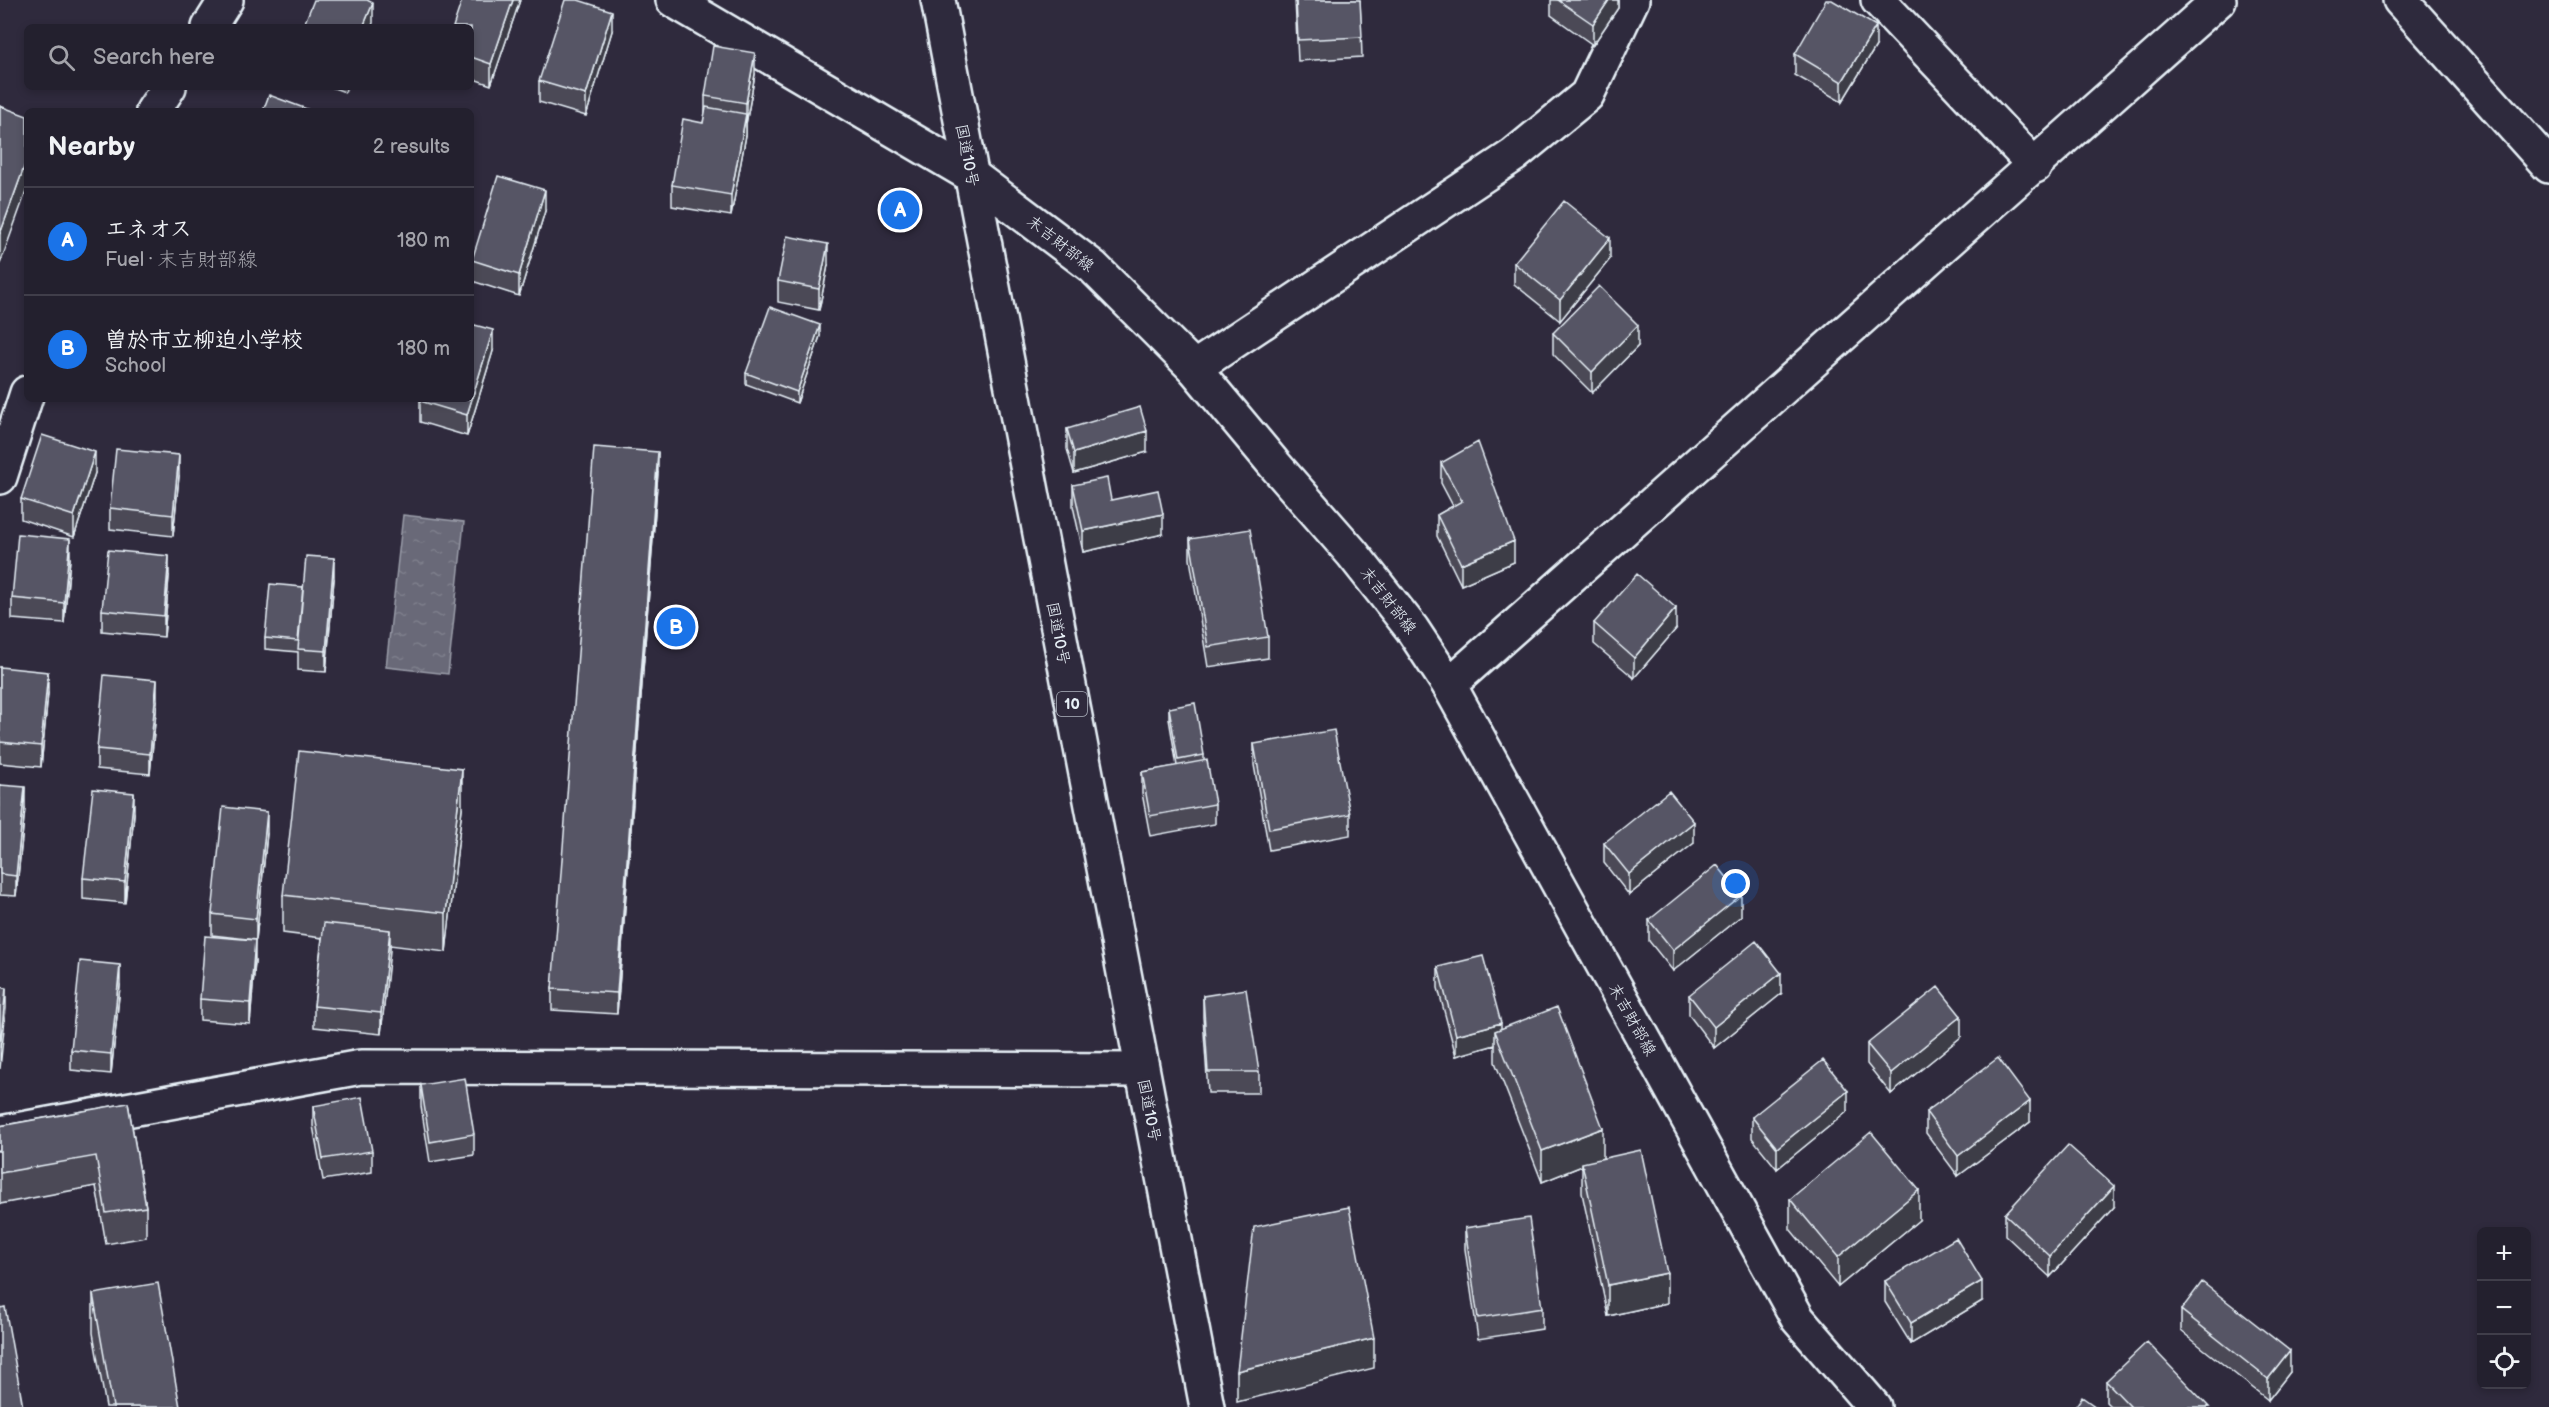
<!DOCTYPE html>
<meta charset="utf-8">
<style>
body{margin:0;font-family:"Balsamiq Sans","Klee One",sans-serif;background:#2f2d3a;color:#f1f3f6}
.controls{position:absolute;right:18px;bottom:18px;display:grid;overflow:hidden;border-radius:9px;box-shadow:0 3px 9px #0003}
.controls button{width:54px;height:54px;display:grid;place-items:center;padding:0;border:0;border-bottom:2px solid #403e4a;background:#23202e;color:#f1f3f6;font:30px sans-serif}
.you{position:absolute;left:1736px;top:884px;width:21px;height:21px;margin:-15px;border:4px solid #fff;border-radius:50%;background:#1a73e8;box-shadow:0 0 0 9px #1a73e833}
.badge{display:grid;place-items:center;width:39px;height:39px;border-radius:50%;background:#1a73e8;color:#fff;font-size:20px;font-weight:700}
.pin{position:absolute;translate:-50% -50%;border:3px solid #fff;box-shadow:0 2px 6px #0006}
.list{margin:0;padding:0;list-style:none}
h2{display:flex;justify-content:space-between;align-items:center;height:78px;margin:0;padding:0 24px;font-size:26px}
h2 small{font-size:20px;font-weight:400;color:#a3a3aa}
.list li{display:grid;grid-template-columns:39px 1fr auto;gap:18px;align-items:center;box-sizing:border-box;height:108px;padding:0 24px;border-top:2px solid #403e4a}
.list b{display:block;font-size:22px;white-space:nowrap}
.list p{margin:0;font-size:20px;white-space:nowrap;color:#a3a3aa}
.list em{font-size:20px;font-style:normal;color:#a3a3aa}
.icon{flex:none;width:33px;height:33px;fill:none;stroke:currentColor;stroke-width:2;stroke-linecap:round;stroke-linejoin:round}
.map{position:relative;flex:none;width:2549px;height:1407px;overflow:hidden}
.search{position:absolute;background:#23202e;box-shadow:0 3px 9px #0003;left:24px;top:24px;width:450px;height:66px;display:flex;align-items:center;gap:15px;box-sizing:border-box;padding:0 21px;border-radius:9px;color:#a3a3aa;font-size:22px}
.panel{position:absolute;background:#23202e;box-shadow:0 3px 9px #0003;left:24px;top:108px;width:450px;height:294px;border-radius:9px}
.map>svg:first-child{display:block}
.water{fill:url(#water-ripples);stroke:#9c9fab;stroke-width:1.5}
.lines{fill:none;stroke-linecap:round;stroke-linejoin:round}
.minor-casing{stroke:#e8f1f8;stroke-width:38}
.secondary-casing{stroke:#e8f1f8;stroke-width:38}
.trunk-casing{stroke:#e8f1f8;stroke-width:38}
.minor{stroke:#2f2a3d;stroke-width:33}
.secondary{stroke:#2f2a3d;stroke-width:33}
.trunk{stroke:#2f2a3d;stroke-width:33}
.wall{fill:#4b4957;stroke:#e8f1f8;stroke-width:1.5}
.shaded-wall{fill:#3d3c47;stroke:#e8f1f8;stroke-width:1.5}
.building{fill:#575565;stroke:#e8f1f8;stroke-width:1.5}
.labels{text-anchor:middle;stroke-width:5;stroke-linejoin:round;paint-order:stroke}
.shield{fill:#2f2a3d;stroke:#b0b5c0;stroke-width:1.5}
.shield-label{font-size:15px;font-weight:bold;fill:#e8f1f8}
.street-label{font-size:16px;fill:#e8f1f8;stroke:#2f2a3d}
</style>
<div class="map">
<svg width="2549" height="1407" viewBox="0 0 2549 1407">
<defs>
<pattern id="water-ripples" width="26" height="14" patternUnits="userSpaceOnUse" patternTransform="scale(1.5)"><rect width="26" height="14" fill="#696978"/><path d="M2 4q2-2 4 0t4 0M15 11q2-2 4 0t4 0" fill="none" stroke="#7e7f8c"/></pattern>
</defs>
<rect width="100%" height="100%" fill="#2f2a3d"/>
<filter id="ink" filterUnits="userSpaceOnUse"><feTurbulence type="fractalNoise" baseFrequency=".0167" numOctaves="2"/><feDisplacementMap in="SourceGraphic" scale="12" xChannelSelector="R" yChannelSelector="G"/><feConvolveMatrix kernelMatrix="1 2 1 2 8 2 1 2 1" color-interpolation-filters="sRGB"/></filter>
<g filter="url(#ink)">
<path class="water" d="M 403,515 L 464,522 L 448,674 L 386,667 Z"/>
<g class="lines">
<g class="minor-casing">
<path id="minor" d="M 1878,0 L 2035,166
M 2400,0 L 2549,166
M 209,27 L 226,0
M 153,111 L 169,87
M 1194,368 L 1514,155 L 1587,95 L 1632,0
M 0,477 L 27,393
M 1449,685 L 2219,0
M 0,1133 L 361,1067 L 1142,1070"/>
</g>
<g class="secondary-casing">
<path id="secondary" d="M 673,0 L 971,175 L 1093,267 L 1194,368 L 1274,464 L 1352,553 L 1412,629 L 1449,685 L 1798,1319 L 1874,1407"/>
</g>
<g class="trunk-casing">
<path id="trunk" d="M 938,0 L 1207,1407"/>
</g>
<use href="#minor" class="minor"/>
<use href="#secondary" class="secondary"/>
<use href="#trunk" class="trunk"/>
</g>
<path class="wall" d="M 520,0 L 491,85 L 471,78 L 471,27 Z
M 1295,0 L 1360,0 L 1362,57 L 1298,61 Z
M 1551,0 L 1618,0 L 1618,8 L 1593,45 L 1551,15 Z
M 612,31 L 586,116 L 539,102 L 539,81 Z
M 1876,46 L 1842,102 L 1795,75 L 1795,54 Z
M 755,74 L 746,124 L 746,135 L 731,216 L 672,206 L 672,185 L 703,123 L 705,114 L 705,96 Z
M 331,87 L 347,87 L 345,92 Z
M 545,211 L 519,296 L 472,281 L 472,260 Z
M 1610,259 L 1560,321 L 1514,284 L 1514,263 Z
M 828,265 L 819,310 L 778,302 L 778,281 Z
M 1553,333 L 1638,346 L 1592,393 L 1553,354 Z
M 820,336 L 797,403 L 746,384 L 746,373 Z
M 493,351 L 467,436 L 420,422 L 420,401 Z
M 1067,429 L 1147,452 L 1074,473 L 1067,449 Z
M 1441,463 L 1514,562 L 1461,585 L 1437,536 L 1437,515 L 1453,506 L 1441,483 Z
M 658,472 L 617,1014 L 552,1010 L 552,989 Z
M 95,473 L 74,537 L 21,519 L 21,499 Z
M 179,476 L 173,536 L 110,529 L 110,508 Z
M 1073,485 L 1111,500 L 1163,534 L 1083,552 L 1073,506 Z
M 1190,539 L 1268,637 L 1268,658 L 1208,667 L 1190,559 Z
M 70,559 L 64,623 L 12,619 L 12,598 Z
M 169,576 L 164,637 L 102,631 L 102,610 Z
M 334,579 L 326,672 L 298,670 L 298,652 L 265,649 L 265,638 L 303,587 Z
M 1594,623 L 1676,629 L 1634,678 L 1594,644 Z
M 0,667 L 48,693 L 41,767 L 0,763 Z
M 157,701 L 150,774 L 97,769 L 97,749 Z
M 1169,708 L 1204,755 L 1204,761 L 1215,804 L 1215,824 L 1150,836 L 1142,793 L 1142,772 L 1177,766 L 1169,719 Z
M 1254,744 L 1350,814 L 1350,835 L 1269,850 L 1254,765 Z
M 0,785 L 25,808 L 16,896 L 0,895 Z
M 462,808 L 446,952 L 390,945 L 381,1034 L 314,1027 L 314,1006 L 322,938 L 283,933 L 283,895 Z
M 134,814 L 125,903 L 83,899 L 83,878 Z
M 267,833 L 256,940 L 212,935 L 212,914 Z
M 1604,843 L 1694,843 L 1629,895 L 1604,863 Z
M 1741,916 L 1673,971 L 1649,941 L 1649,920 Z
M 255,961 L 250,1024 L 200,1020 L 200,999 Z
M 1438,967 L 1501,1029 L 1603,1158 L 1598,1160 L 1667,1303 L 1608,1316 L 1582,1193 L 1582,1166 L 1542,1182 L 1495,1062 L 1495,1045 L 1456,1056 L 1438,988 Z
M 120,986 L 111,1074 L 71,1070 L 71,1050 Z
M 1781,994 L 1714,1048 L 1689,1015 L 1689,995 Z
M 1203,996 L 1259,1072 L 1259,1093 L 1208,1093 L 1203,1017 Z
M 1961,1037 L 1891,1094 L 1867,1064 L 1867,1044 Z
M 421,1085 L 474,1134 L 474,1155 L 430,1162 L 421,1106 Z
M 128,1103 L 146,1207 L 146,1237 L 106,1244 L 96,1186 L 0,1204 L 0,1126 Z
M 313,1106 L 372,1151 L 372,1172 L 323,1180 L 313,1126 Z
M 1848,1111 L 1777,1169 L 1752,1138 L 1752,1117 Z
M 1926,1112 L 2030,1122 L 1958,1176 L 1926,1133 Z
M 1790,1199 L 1919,1220 L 1838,1287 L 1790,1229 Z
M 2114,1207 L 2050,1277 L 2005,1235 L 2005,1214 Z
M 1465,1228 L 1542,1308 L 1542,1329 L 1478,1339 L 1465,1249 Z
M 1885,1281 L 1982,1301 L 1911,1344 L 1885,1302 Z
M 93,1294 L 180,1407 L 106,1407 L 93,1333 Z
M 2181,1310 L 2290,1372 L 2268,1400 L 2181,1331 Z
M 2106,1381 L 2209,1407 L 2111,1407 L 2106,1402 Z"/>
<path class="shaded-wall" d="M 513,0 L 520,0 L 491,85 L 491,64 Z
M 1609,0 L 1618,0 L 1618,8 L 1593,45 L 1593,24 Z
M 373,3 L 373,23 L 371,27 L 363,27 Z
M 612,11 L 612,31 L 586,116 L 586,95 Z
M 1876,26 L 1876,46 L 1842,102 L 1842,82 Z
M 755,53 L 755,74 L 746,124 L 746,103 Z
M 746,114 L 746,135 L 731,216 L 731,195 Z
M 27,159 L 27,189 L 0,264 L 0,234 Z
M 545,190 L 545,211 L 519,296 L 519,275 Z
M 1610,238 L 1610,259 L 1560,321 L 1560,300 Z
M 828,244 L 828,265 L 819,310 L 819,289 Z
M 820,325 L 820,336 L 797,403 L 797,392 Z
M 1638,325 L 1638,346 L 1592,393 L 1592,372 Z
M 493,330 L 493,351 L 467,436 L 467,415 Z
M 1147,431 L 1147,452 L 1074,473 L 1074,453 Z
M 95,452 L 95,473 L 74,537 L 74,516 Z
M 658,452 L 658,472 L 617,1014 L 617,993 Z
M 179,455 L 179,476 L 173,536 L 173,515 Z
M 1163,514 L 1163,534 L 1083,552 L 1083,531 Z
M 70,539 L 70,559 L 64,623 L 64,603 Z
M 1514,541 L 1514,562 L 1461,585 L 1461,564 Z
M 169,556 L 169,576 L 164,637 L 164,616 Z
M 334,558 L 334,579 L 326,672 L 326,651 Z
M 1676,608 L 1676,629 L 1634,678 L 1634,658 Z
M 48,672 L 48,693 L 41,767 L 41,746 Z
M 157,680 L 157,701 L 150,774 L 150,754 Z
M 462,769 L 462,808 L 446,952 L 446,913 Z
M 25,787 L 25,808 L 16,896 L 16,876 Z
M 134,793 L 134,814 L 125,903 L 125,882 Z
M 267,812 L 267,833 L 256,940 L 256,919 Z
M 1694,822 L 1694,843 L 1629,895 L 1629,874 Z
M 1741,895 L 1741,916 L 1673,971 L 1673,950 Z
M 390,930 L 390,951 L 381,1034 L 381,1013 Z
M 255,940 L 255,961 L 250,1024 L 250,1003 Z
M 120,965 L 120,986 L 111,1074 L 111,1054 Z
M 1781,973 L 1781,994 L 1714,1048 L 1714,1027 Z
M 6,988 L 6,1008 L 0,1069 L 0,1048 Z
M 1961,1016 L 1961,1037 L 1891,1094 L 1891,1073 Z
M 1501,1023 L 1501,1044 L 1495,1031 L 1495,1045 L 1456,1056 L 1456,1035 Z
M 1848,1091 L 1848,1111 L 1777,1169 L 1777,1148 Z
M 2030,1101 L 2030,1122 L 1958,1176 L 1958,1156 Z
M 1603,1128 L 1603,1158 L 1583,1166 L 1582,1163 L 1582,1166 L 1542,1182 L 1542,1151 Z
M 2114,1186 L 2114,1207 L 2050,1277 L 2050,1256 Z
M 1919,1190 L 1919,1220 L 1838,1287 L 1838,1257 Z
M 1667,1273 L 1667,1303 L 1608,1316 L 1608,1285 Z
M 1982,1281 L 1982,1301 L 1911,1344 L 1911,1323 Z
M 1374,1338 L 1374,1368 L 1237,1402 L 1237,1371 Z
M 2290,1351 L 2290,1372 L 2268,1400 L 2268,1379 Z"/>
<path class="building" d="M 314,0 L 367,0 L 373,3 L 363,27 L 303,27 Z
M 462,0 L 513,0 L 491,64 L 471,57 L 471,27 L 453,27 Z
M 565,0 L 578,0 L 612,11 L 586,95 L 539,81 Z
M 1296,0 L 1360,0 L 1362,37 L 1298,40 Z
M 1558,0 L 1609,0 L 1593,24 Z
M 1826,0 L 1832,0 L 1876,26 L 1842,82 L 1795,54 Z
M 713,46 L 755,53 L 746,103 L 705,96 Z
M 269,95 L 312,111 L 263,111 Z
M 0,106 L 27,116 L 27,159 L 0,234 Z
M 706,107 L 746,114 L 731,195 L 672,185 L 683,119 L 703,123 Z
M 498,176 L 545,190 L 519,275 L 472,260 Z
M 1564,201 L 1610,238 L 1560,300 L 1514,263 Z
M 787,236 L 828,244 L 819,289 L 778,281 Z
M 1599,286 L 1638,325 L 1592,372 L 1553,333 Z
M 770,307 L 820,325 L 797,392 L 746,373 Z
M 471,324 L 493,330 L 467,415 L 420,401 L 421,399 L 471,399 Z
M 1140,407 L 1147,431 L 1074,453 L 1067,429 Z
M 42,435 L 95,452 L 74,516 L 21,499 Z
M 1478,442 L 1514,541 L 1461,564 L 1437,515 L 1462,501 L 1441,463 Z
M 594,447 L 658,452 L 617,993 L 552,989 Z
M 116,449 L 179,455 L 173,515 L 110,508 Z
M 1107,478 L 1111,500 L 1158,490 L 1163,514 L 1083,531 L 1073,485 Z
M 1250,529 L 1268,637 L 1208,647 L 1190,539 Z
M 18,534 L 70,539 L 64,603 L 12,598 Z
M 108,550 L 169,556 L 164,616 L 102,610 Z
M 306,556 L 334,558 L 326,651 L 298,649 Z
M 1637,574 L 1676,608 L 1634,658 L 1594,623 Z
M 270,584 L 303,587 L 298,641 L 265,638 Z
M 0,667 L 48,672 L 41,746 L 0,742 Z
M 104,675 L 157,680 L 150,754 L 97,749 Z
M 1195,703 L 1204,755 L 1178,760 L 1169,708 Z
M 1334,730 L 1350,814 L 1269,829 L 1254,744 Z
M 299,751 L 462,769 L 446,913 L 283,895 Z
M 1207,760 L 1215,804 L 1150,816 L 1142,772 Z
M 0,785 L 25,787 L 16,876 L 0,874 Z
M 93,789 L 134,793 L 125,882 L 83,878 Z
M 1669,791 L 1694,822 L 1629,874 L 1604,843 Z
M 223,807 L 267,812 L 256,919 L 212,914 Z
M 1717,865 L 1741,895 L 1673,950 L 1649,920 Z
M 324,923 L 390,930 L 381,1013 L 314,1006 Z
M 205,936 L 255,940 L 250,1003 L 200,999 Z
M 1756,941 L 1781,973 L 1714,1027 L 1689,995 Z
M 1483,956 L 1501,1023 L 1456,1035 L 1438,967 Z
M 80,961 L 120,965 L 111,1054 L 71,1050 Z
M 0,987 L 6,988 L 0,1048 Z
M 1938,987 L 1961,1016 L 1891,1073 L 1867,1044 Z
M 1246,989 L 1259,1072 L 1208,1072 L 1203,996 Z
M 1557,1007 L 1603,1128 L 1542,1151 L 1495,1031 Z
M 1998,1058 L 2030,1101 L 1958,1156 L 1926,1112 Z
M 1823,1060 L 1848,1091 L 1777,1148 L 1752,1117 Z
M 465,1078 L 474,1134 L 430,1142 L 421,1085 Z
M 362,1097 L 372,1151 L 323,1159 L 313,1106 Z
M 128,1103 L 146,1207 L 106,1213 L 96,1156 L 0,1173 L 0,1126 Z
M 1871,1132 L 1919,1190 L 1838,1257 L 1790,1199 Z
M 2068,1145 L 2114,1186 L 2050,1256 L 2005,1214 Z
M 1641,1150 L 1667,1273 L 1608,1285 L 1582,1163 Z
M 1349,1207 L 1374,1338 L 1237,1371 L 1254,1227 Z
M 1529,1218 L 1542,1308 L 1478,1318 L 1465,1228 Z
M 1956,1238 L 1982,1281 L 1911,1323 L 1885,1281 Z
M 2202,1282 L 2290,1351 L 2268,1379 L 2181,1310 Z
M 158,1283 L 180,1407 L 113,1407 L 93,1294 Z
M 5,1307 L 23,1407 L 0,1407 L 0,1308 Z
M 2147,1342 L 2209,1407 L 2131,1407 L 2106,1381 Z
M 2082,1397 L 2096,1407 L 2075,1407 Z"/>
</g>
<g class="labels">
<rect class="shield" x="1057" y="692" width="30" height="24" rx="4.5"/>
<g class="shield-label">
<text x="1072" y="709">10</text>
</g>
<g class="street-label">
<text transform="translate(968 155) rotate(79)" y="6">国道10号</text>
<text transform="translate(1061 243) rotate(38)" y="6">末吉財部線</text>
<text transform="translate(1389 600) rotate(52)" y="6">末吉財部線</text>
<text transform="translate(1059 633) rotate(79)" y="6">国道10号</text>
<text transform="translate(1633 1019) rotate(61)" y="6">末吉財部線</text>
<text transform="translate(1150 1110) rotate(79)" y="6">国道10号</text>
</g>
</g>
</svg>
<div class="controls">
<button>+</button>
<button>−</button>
<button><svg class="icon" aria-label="locate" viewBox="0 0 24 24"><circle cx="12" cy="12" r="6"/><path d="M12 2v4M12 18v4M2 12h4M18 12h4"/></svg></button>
</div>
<div class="you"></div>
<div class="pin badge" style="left:900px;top:210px">A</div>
<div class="pin badge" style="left:676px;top:627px">B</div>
<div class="search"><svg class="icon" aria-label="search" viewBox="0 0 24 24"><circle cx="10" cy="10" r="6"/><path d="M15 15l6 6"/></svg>Search here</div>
<section class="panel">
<h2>Nearby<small>2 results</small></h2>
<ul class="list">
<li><span class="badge">A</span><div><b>エネオス</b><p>Fuel · 末吉財部線</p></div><em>180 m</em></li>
<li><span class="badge">B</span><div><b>曽於市立柳迫小学校</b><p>School</p></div><em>180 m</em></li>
</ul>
</section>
</div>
